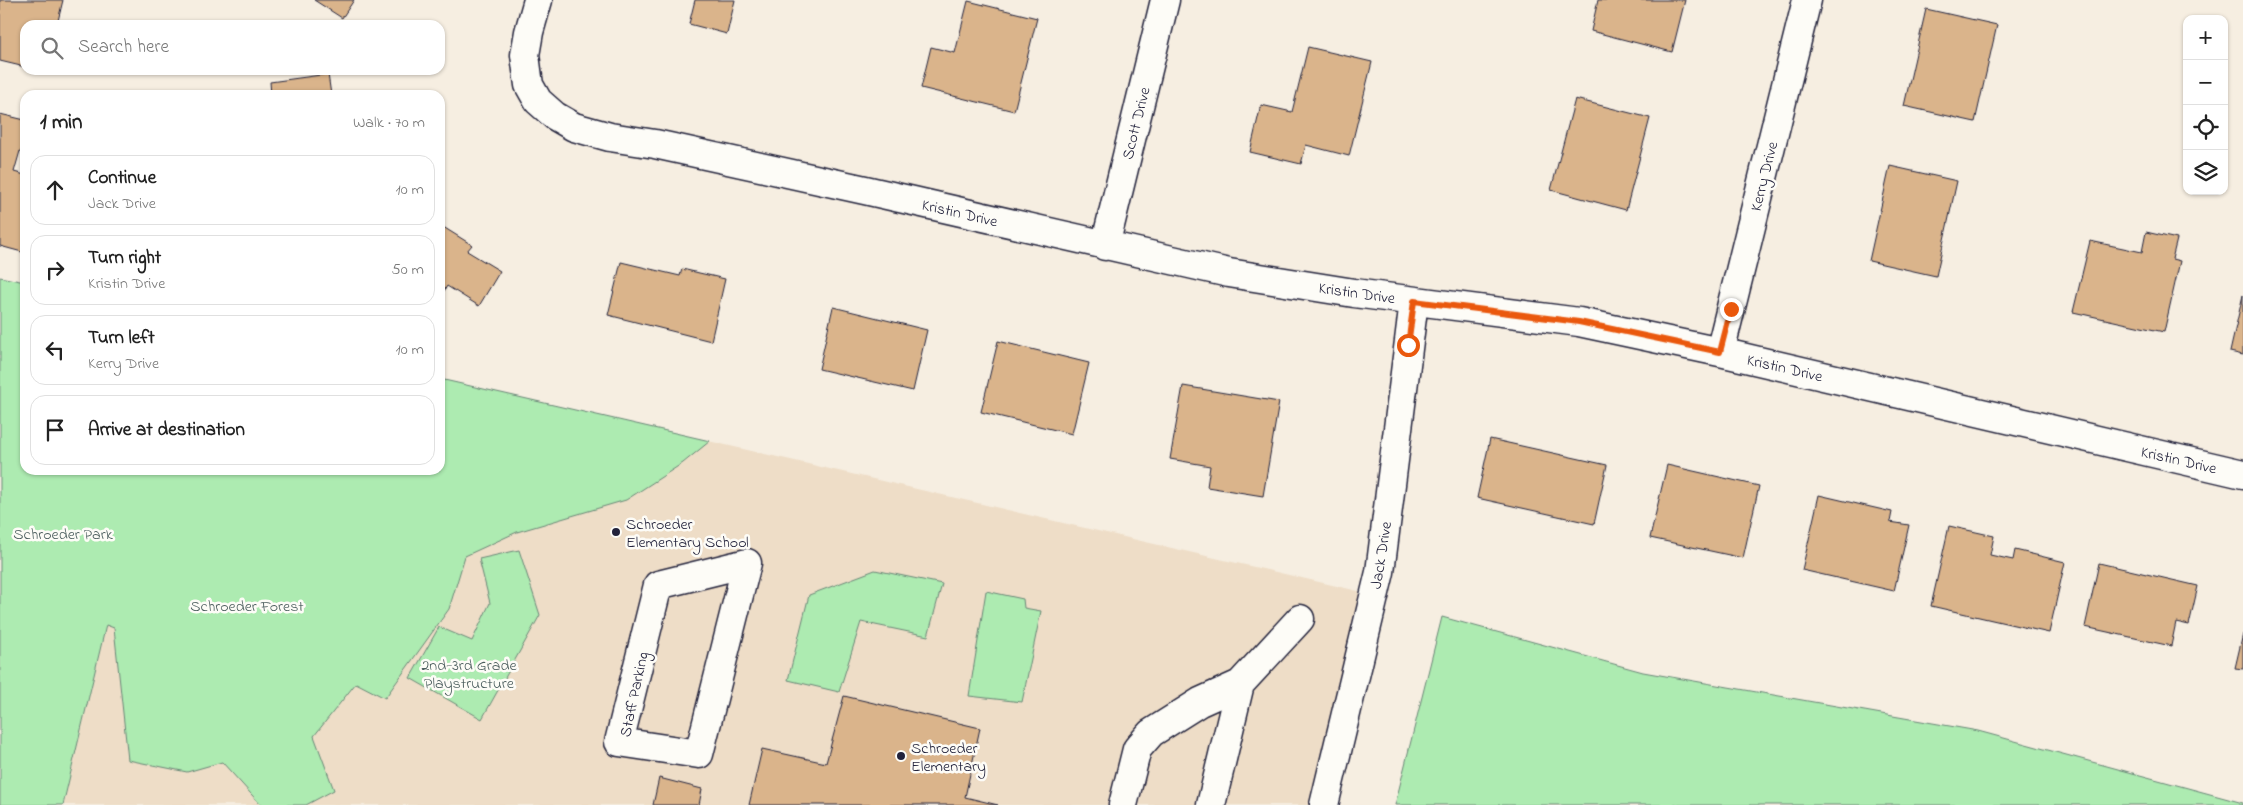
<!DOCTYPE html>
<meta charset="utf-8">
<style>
body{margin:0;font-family:"Indie Flower",sans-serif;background:#f2f2f2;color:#222}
.controls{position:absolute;right:15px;top:15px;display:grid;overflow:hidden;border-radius:10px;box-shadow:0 1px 4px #0004}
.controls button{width:45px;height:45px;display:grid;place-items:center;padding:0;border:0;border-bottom:1px solid #e0e0e0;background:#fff;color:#222;font:25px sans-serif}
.stop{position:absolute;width:15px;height:15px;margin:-11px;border:4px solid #ea580c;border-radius:50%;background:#fff}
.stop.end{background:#ea580c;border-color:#fff;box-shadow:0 1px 5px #0008}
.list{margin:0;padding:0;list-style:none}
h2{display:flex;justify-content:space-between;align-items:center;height:65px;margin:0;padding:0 20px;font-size:21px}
h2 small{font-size:16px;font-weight:400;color:#767676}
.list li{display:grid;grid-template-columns:32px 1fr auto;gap:15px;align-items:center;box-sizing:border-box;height:70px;margin:0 10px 10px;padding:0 10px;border:1px solid #e0e0e0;border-radius:15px}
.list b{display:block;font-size:19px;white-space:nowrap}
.list p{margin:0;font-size:16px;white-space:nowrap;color:#767676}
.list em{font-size:16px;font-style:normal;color:#767676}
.icon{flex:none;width:28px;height:28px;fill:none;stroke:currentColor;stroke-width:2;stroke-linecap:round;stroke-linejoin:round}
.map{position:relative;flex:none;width:2243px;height:805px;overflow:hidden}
.search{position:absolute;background:#fff;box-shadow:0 1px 4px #0004;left:20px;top:20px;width:425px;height:55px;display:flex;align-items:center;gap:12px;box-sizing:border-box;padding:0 18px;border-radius:15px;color:#767676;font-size:19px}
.panel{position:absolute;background:#fff;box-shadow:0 1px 4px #0004;left:20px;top:90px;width:425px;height:385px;border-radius:15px}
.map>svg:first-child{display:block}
.built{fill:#eeddc7}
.green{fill:#adebb1;stroke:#688676}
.building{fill:#dab48b;stroke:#22223b}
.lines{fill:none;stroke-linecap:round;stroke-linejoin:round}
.minor-casing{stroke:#22223b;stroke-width:31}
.minor{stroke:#fdfcf7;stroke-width:28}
.route{stroke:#ea580c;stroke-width:6}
.poi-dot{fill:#22223b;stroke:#fdfcf7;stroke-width:2}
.labels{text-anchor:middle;stroke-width:5;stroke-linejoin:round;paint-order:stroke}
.street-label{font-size:16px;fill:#22223b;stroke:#fdfcf7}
.poi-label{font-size:16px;fill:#22223b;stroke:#fdfcf7;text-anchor:start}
.park-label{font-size:16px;fill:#4c5e5e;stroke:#fdfcf7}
</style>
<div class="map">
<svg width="2243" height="805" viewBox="0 0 2243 805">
<rect width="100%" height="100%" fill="#f6eee1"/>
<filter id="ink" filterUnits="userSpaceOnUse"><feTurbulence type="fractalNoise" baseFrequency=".02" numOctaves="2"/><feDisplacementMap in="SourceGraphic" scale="10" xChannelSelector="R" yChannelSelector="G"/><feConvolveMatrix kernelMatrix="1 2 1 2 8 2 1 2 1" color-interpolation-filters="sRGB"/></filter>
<g filter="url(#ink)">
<path class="built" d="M 440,379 L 1371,594 L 1321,805 L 63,805 L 143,470 L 440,470 Z"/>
<path class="green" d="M 0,277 L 25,282 L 25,470 L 440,470 L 440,379 L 710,441 L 683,463 L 626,500 L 517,532 L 465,556 L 449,609 L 385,698 L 356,683 L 314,736 L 334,790 L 306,805 L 261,805 L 222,762 L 187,772 L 128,760 L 114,628 L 106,625 L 63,805 L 0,805 Z
M 519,550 L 540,615 L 482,719 L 410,678 L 439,627 L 472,641 L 490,603 L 479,559 Z
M 875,570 L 942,584 L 928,636 L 861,622 L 839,692 L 788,680 L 809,595 Z
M 986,591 L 1023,599 L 1024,608 L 1041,611 L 1022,702 L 969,696 Z
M 1442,617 L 1643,672 L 1978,731 L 2243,803 L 2243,805 L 1395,805 Z"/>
<path class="building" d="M 0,0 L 63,0 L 57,25 L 25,25 L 25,67 L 0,61 Z
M 314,0 L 354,0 L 342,18 Z
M 695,0 L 735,0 L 727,34 L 689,24 Z
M 1598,0 L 1685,0 L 1672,52 L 1591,31 Z
M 968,1 L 1037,18 L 1014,111 L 921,88 L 931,47 L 955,53 Z
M 1926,9 L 1997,25 L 1975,122 L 1904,106 Z
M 1308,47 L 1372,62 L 1349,156 L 1306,145 L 1301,164 L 1250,152 L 1261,105 L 1292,112 Z
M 328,74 L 331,95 L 271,95 L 270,82 Z
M 1575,99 L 1650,118 L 1626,210 L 1551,190 Z
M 0,114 L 25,120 L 25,153 L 20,151 L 14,172 L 25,175 L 25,242 L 22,252 L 0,246 Z
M 1890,166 L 1957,181 L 1936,276 L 1869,261 Z
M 440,225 L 472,245 L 467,251 L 500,271 L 479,306 L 447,286 L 444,291 L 440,288 Z
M 2146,232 L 2177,239 L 2172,259 L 2180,261 L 2164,332 L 2073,312 L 2090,241 L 2142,252 Z
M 621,262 L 680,276 L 682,269 L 725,279 L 711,341 L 608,315 Z
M 2243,295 L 2243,355 L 2230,352 Z
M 833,307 L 927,330 L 913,391 L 819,369 Z
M 998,341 L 1089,363 L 1072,434 L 981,412 Z
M 1183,386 L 1279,402 L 1263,496 L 1207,487 L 1210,466 L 1170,459 Z
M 1490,439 L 1607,465 L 1594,524 L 1477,498 Z
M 1667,465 L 1759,486 L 1743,558 L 1650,538 Z
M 1819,495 L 1892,512 L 1890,522 L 1909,525 L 1894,591 L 1802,570 Z
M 1949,526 L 1994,536 L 1990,555 L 2013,560 L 2015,550 L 2065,562 L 2049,633 L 1931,606 Z
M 2099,563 L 2198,586 L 2189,625 L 2176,622 L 2171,646 L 2085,627 Z
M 2243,634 L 2243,669 L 2235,668 Z
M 844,696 L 980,728 L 965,797 L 998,805 L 749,805 L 762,749 L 826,763 Z
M 659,778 L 702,789 L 699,805 L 653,805 Z"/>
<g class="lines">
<g class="minor-casing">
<path id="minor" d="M 538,0 L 529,32 L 525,55 L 529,85 L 538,101 L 555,116 L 574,127 L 610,137 L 655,144 L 865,190 L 1229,273 L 1354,293 L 1579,322 L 1720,352 L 2243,474
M 1105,246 L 1165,0
M 1720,352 L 1807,0
M 747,563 L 699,754 L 619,742 L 658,585 Z
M 1123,805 L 1137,749 L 1151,733 L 1200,702 L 1240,684 L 1300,619
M 1211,805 L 1240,684
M 1324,805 L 1380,572 L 1414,301"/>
</g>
<use href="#minor" class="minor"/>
</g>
</g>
<g class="lines" filter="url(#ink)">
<path class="route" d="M 1408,345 L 1414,301 L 1579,322 L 1720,352 L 1731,309"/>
</g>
<g class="poi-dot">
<circle cx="616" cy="532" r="5"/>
<circle cx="901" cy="756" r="5"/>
</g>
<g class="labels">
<g class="street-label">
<text transform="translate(1135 123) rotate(-76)" y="6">Scott Drive</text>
<text transform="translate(1763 176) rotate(-76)" y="6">Kerry Drive</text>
<text transform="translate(960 212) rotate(13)" y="6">Kristin Drive</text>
<text transform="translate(1357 292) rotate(8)" y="6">Kristin Drive</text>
<text transform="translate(1785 367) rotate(13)" y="6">Kristin Drive</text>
<text transform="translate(2179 459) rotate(13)" y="6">Kristin Drive</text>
<text transform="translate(1380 555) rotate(-81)" y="6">Jack Drive</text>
<text transform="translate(633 694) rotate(-78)" y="6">Staff Parking</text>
</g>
<g class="poi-label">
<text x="626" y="529">Schroeder<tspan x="626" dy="18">Elementary School</tspan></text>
<text x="911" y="753">Schroeder<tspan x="911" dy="18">Elementary</tspan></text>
</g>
<g class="park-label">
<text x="63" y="539">Schroeder Park</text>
<text x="247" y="611">Schroeder Forest</text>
<text x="469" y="670">2nd-3rd Grade<tspan x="469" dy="18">Playstructure</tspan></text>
</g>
</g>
</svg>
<div class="controls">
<button>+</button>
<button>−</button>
<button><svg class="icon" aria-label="locate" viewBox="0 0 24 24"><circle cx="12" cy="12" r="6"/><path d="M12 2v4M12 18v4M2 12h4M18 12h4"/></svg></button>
<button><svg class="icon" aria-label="layers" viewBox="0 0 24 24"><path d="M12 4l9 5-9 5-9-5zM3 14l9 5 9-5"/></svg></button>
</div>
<div class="stop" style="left:1408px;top:345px"></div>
<div class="stop end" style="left:1731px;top:309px"></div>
<div class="search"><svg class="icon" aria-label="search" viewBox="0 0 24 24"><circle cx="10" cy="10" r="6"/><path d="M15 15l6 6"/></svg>Search here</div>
<section class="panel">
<h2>1 min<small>Walk · 70 m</small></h2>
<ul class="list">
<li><svg class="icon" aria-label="ahead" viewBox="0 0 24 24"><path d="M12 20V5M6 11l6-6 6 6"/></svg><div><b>Continue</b><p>Jack Drive</p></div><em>10 m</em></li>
<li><svg class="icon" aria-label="right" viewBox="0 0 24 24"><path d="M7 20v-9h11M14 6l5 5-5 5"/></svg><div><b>Turn right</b><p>Kristin Drive</p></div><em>50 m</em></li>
<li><svg class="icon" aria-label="left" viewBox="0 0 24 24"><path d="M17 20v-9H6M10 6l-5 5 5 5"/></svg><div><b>Turn left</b><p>Kerry Drive</p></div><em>10 m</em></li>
<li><svg class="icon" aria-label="arrive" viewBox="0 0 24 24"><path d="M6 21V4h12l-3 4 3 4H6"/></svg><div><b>Arrive at destination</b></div></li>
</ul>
</section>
</div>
